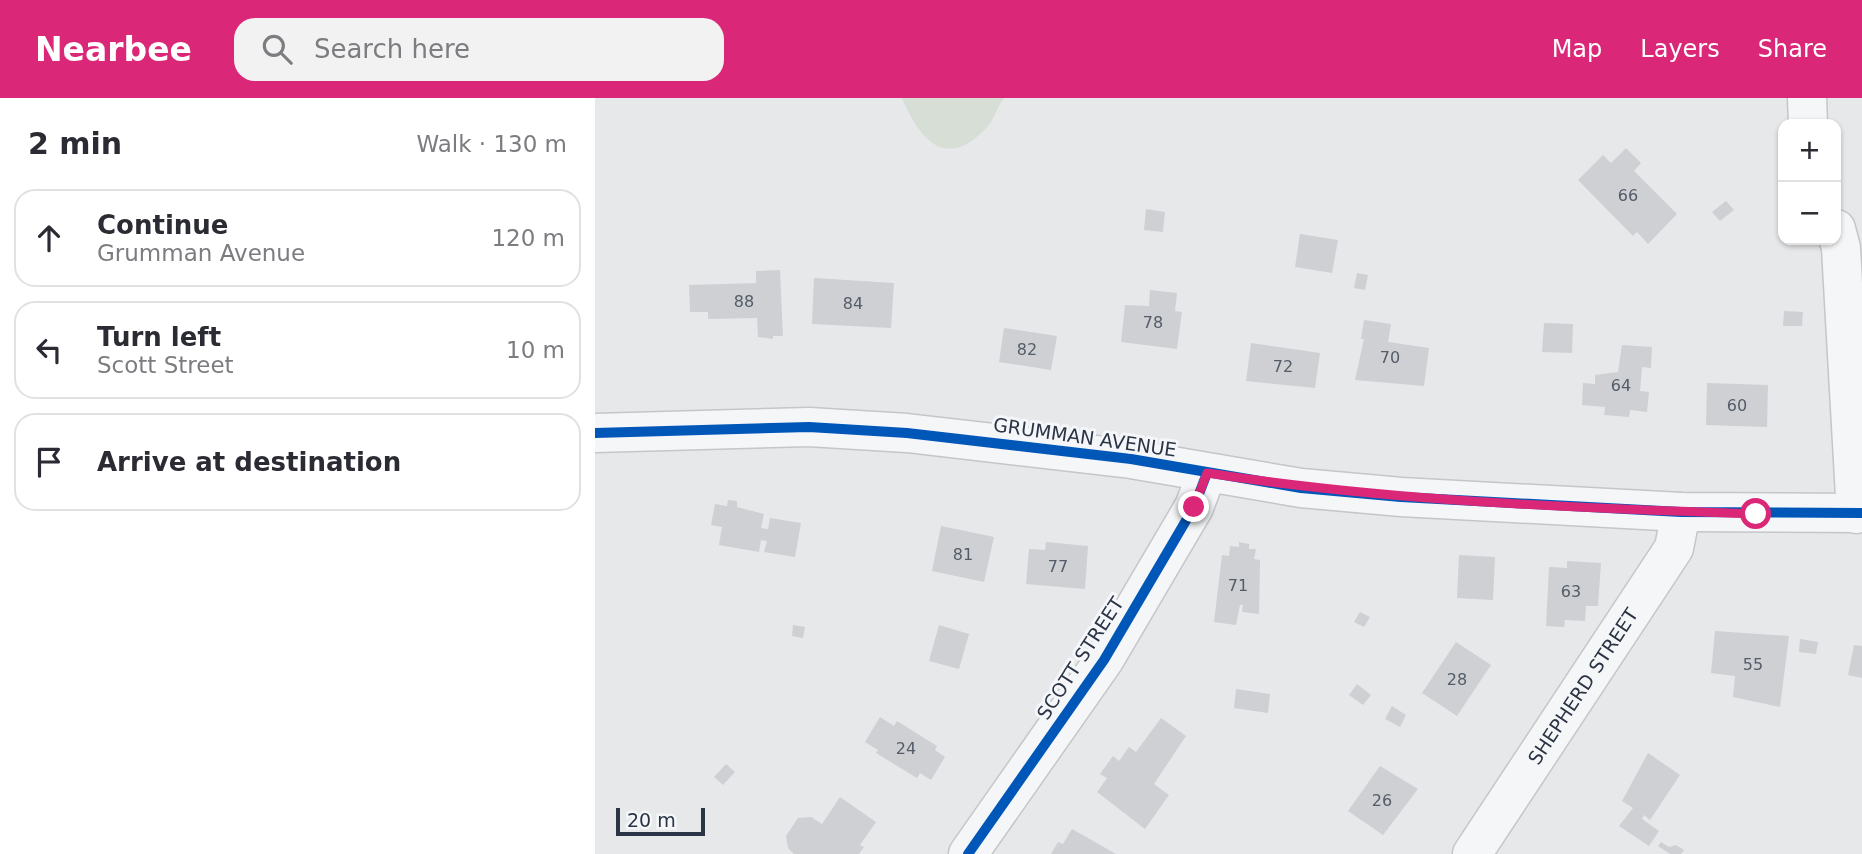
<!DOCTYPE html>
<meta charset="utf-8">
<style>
body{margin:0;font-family:"DejaVu Sans",sans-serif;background:#f2f2f3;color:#2b2b33}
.controls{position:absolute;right:21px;top:21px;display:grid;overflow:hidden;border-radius:14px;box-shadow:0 2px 5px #0004}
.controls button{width:63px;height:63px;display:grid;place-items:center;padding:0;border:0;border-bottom:2px solid #e1e1e2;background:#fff;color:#2b2b33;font:35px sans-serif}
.scale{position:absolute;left:21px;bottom:18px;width:89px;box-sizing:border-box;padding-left:7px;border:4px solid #2b3445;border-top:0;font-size:19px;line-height:24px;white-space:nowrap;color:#2b3445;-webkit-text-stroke:5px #f4f6f9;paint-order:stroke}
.stop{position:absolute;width:21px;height:21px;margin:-16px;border:5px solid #db2777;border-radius:50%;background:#fff}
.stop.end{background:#db2777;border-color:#fff;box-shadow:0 2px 7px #0008}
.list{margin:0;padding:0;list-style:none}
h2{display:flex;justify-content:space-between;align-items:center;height:91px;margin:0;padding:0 28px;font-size:30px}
h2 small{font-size:23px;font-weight:400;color:#7c7c81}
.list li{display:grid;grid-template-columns:46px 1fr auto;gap:21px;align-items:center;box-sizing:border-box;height:98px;margin:0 14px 14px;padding:0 14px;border:2px solid #e1e1e2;border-radius:21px}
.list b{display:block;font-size:26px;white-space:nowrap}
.list p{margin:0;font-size:23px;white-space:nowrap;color:#7c7c81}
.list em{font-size:23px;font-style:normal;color:#7c7c81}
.icon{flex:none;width:38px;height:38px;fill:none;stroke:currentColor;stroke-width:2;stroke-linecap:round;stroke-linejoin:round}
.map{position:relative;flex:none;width:1267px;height:756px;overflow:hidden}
header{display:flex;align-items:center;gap:42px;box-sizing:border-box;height:98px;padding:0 35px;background:#db2777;color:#fff}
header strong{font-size:33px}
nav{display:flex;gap:38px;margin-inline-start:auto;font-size:24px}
.search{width:490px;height:63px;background:#f2f2f3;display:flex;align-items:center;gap:18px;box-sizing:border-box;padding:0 24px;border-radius:21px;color:#7c7c81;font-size:26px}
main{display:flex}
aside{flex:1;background:#fff}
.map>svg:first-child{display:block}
.green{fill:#d6ded6}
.building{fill:#ced0d3}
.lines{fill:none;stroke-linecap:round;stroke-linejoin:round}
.minor-casing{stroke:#c4c6c8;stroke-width:41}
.minor{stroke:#f5f6f7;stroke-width:38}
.cycleway-casing{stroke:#f4f6f9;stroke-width:15}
.cycleway{stroke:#0057b8;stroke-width:10}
.route{stroke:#db2777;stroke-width:9}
.labels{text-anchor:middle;stroke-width:6;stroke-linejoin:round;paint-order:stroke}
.number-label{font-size:16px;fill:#545c69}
.street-label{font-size:19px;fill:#2b3445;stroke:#f4f6f9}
</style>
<header>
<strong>Nearbee</strong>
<div class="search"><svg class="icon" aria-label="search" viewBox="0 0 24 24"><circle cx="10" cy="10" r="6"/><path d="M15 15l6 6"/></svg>Search here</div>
<nav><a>Map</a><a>Layers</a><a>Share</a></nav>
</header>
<main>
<aside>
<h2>2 min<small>Walk · 130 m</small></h2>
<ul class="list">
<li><svg class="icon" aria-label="ahead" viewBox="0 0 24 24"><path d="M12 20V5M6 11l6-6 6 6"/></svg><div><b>Continue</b><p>Grumman Avenue</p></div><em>120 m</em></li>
<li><svg class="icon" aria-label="left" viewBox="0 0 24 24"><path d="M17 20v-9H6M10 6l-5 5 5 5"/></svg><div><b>Turn left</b><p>Scott Street</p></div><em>10 m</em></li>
<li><svg class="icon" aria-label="arrive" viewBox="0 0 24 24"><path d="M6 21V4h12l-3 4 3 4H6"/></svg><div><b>Arrive at destination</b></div></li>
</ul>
</aside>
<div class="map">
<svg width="1267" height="756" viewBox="0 0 1267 756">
<rect width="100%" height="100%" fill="#e6e8ea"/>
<path class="green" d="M 307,0 L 409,0 C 402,9 400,20 392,29 C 351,74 325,42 307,0 Z"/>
<path class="building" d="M 1031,50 L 1046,65 L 1039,73 L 1082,116 L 1053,146 L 1042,134 L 1038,138 L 983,82 L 1008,57 L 1016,65 Z
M 1131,103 L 1139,112 L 1125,123 L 1117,114 Z
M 551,111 L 570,114 L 568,134 L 549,132 Z
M 705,136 L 743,142 L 737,175 L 700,169 Z
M 185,172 L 188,238 L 178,238 L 178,241 L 163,239 L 162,220 L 113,221 L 113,214 L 95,214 L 94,187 L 161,185 L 161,173 Z
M 762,175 L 773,177 L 770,192 L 759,190 Z
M 219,180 L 299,185 L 296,230 L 217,226 Z
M 555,192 L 582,195 L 580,213 L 587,214 L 582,251 L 526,244 L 530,207 L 554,208 Z
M 1189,213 L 1208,214 L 1207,228 L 1188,228 Z
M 769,222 L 796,226 L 793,244 L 834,250 L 829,288 L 760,282 L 769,241 L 766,241 Z
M 949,225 L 978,226 L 977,255 L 947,254 Z
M 409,230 L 462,238 L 456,272 L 404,264 Z
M 656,245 L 725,255 L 720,290 L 651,283 Z
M 1027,247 L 1057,249 L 1056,270 L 1047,269 L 1045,293 L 1054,294 L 1052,314 L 1035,312 L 1034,319 L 1009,317 L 1010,309 L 987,307 L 988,285 L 1000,286 L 1000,277 L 1023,274 Z
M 1112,285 L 1173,287 L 1172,329 L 1111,327 Z
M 133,402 L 142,403 L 142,409 L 169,416 L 166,430 L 173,431 L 175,420 L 206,425 L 200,459 L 169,454 L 172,443 L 166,442 L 164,454 L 124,447 L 127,429 L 116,427 L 120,406 L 132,408 Z
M 346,428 L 399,439 L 389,484 L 337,473 Z
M 451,444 L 493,448 L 490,491 L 431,486 L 434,451 L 450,452 Z
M 644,444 L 654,446 L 654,451 L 661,451 L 659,461 L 665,462 L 664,516 L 647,514 L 648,507 L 645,507 L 641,527 L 619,524 L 627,457 L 634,458 L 635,448 L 644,449 Z
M 864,457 L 900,459 L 898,502 L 862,500 Z
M 972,463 L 1006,465 L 1003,508 L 991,508 L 990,523 L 970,522 L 969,529 L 951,528 L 954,469 L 972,470 Z
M 765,514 L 775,519 L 769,529 L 759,524 Z
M 198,527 L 210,529 L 208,540 L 197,538 Z
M 344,527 L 374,536 L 364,571 L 334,563 Z
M 1120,533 L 1194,538 L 1185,609 L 1138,599 L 1140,578 L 1116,575 Z
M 1205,541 L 1223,544 L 1221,556 L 1204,554 Z
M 861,544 L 896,567 L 862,618 L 827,595 Z
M 1259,547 L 1267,548 L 1267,580 L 1253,577 Z
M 762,586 L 776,597 L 768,607 L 754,597 Z
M 641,591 L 675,596 L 673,615 L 639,610 Z
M 797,608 L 811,617 L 805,629 L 790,621 Z
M 285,619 L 299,628 L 302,623 L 342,648 L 340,652 L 350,659 L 336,682 L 325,675 L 322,680 L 281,655 L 283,652 L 270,644 Z
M 566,620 L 591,638 L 559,686 L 574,697 L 550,731 L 502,694 L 512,680 L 505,676 L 518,658 L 524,663 L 534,649 L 541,654 Z
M 1053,655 L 1085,677 L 1055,722 L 1049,717 L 1047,721 L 1064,733 L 1054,748 L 1024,728 L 1038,710 L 1027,703 Z
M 131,666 L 140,674 L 128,687 L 119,679 Z
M 785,668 L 823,691 L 788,737 L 753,713 Z
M 245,699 L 281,724 L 265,747 L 269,749 L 264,756 L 199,756 L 193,750 L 191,738 L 203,720 L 216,719 L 227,726 Z
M 477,731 L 521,756 L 456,756 L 463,744 L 468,746 Z
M 1066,744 L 1074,749 L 1081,747 L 1089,752 L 1086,756 L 1075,756 L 1063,748 Z"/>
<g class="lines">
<g class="minor-casing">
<g id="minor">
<path d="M 1212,0 L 1213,26"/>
<path d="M 1241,131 L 1246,150 L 1261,416"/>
<path d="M 0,335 L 214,329 L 312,335 L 536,361 L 706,390 L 806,399 L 1086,414 L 1267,415"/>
<path d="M 373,756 L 509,562 L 599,409 L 612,375"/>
<path id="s1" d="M 877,756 L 1079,450 L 1086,414"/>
</g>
</g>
<use href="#minor" class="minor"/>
<g class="cycleway-casing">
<path id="cycleway" d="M 0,335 L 214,329 L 312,335 L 536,361 L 706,390 L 806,399 L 1086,414 L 1267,415
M 373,756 L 509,562 L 599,409 L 612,375"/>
</g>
<use href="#cycleway" class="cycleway"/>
</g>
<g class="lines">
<path class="route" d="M 599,409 L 612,375 C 794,403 977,410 1161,416"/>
</g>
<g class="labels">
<g class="number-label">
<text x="1033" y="103">66</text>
<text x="149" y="209">88</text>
<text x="258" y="211">84</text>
<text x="558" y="230">78</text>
<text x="432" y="257">82</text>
<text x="795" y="265">70</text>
<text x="688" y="274">72</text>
<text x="1026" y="293">64</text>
<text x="1142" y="313">60</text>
<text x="368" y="462">81</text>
<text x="463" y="474">77</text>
<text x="643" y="493">71</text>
<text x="976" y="499">63</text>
<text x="1158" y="572">55</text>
<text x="862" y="587">28</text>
<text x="311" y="656">24</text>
<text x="787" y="708">26</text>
</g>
<g class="street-label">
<text transform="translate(490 339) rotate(8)" y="7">GRUMMAN AVENUE</text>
<text transform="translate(485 560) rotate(-57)" y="7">SCOTT STREET</text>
<text dy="7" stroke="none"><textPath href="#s1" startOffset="201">SHEPHERD STREET</textPath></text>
</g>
</g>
</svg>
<div class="controls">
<button>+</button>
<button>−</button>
</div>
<div class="scale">20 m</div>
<div class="stop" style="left:1161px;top:416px"></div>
<div class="stop end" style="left:599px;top:409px"></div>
</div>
</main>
